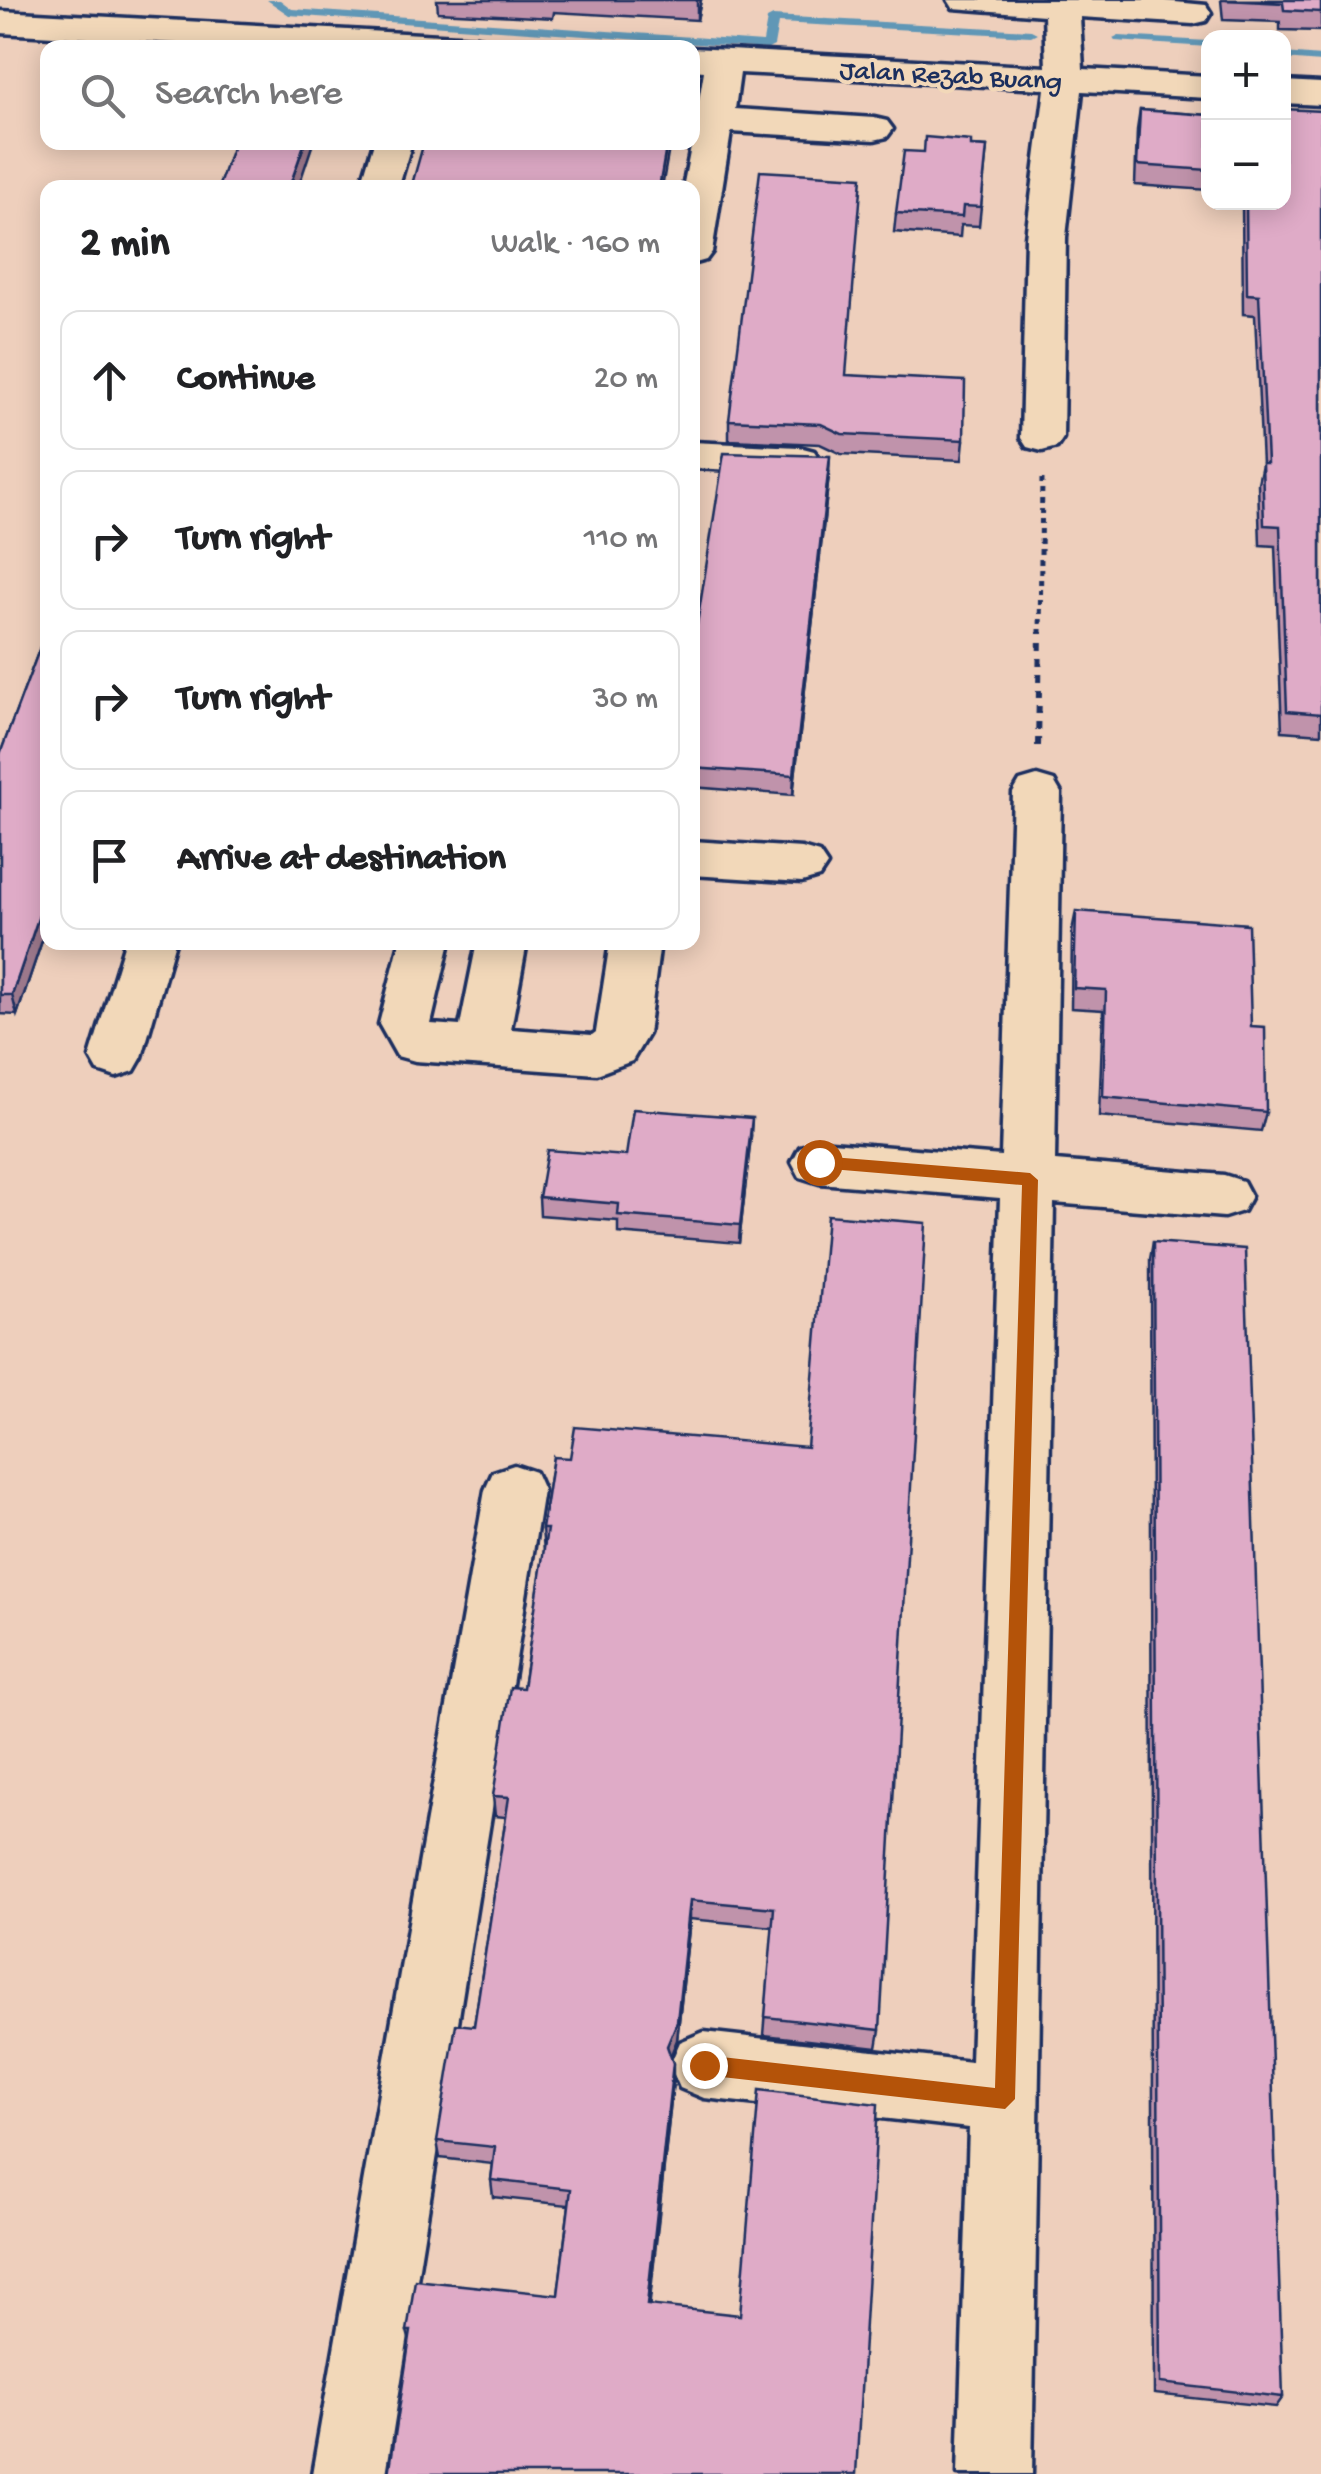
<!DOCTYPE html>
<meta charset="utf-8">
<style>
body{margin:0;font-family:"Gochi Hand",sans-serif;background:#f6f6f6;color:#202124}
.controls{position:absolute;right:30px;top:30px;display:grid;overflow:hidden;border-radius:20px;box-shadow:0 5px 25px #0003}
.controls button{width:90px;height:90px;display:grid;place-items:center;padding:0;border:0;border-bottom:2px solid #e0e0e0;background:#fff;color:#202124;font:50px sans-serif}
.stop{position:absolute;width:30px;height:30px;margin:-22px;border:8px solid #b45309;border-radius:50%;background:#fff}
.stop.end{background:#b45309;border-color:#fff;box-shadow:0 2px 10px #0008}
.list{margin:0;padding:0;list-style:none}
h2{display:flex;justify-content:space-between;align-items:center;height:130px;margin:0;padding:0 40px;font-size:42px}
h2 small{font-size:32px;font-weight:400;color:#757577}
.list li{display:grid;grid-template-columns:65px 1fr auto;gap:30px;align-items:center;box-sizing:border-box;height:140px;margin:0 20px 20px;padding:0 20px;border:2px solid #e0e0e0;border-radius:20px}
.list b{display:block;font-size:38px;white-space:nowrap}
.list em{font-size:32px;font-style:normal;color:#757577}
.icon{flex:none;width:55px;height:55px;fill:none;stroke:currentColor;stroke-width:2;stroke-linecap:round;stroke-linejoin:round}
.map{position:relative;flex:none;width:1321px;height:2474px;overflow:hidden}
.search{position:absolute;background:#fff;box-shadow:0 5px 25px #0003;left:40px;top:40px;width:660px;height:110px;display:flex;align-items:center;gap:25px;box-sizing:border-box;padding:0 35px;border-radius:20px;color:#757577;font-size:38px}
.panel{position:absolute;background:#fff;box-shadow:0 5px 25px #0003;left:40px;top:180px;width:660px;height:770px;border-radius:20px}
.map>svg:first-child{display:block}
.lines{fill:none;stroke-linecap:round;stroke-linejoin:round}
.stream{fill:#6197b6;fill-rule:evenodd}
.minor-casing{stroke:#1b2f5e;stroke-width:7}
.path-far1{stroke:#1b2f5e;stroke-width:5;stroke-dasharray:5 5;stroke-linecap:butt}
.path{stroke:#1b2f5e;stroke-width:6;stroke-dasharray:8 8;stroke-linecap:butt}
.minor{fill:#f2d8b9;fill-rule:evenodd}
.wall{fill:#c093ab;stroke:#1b2f5e;stroke-width:2.5}
.shaded-wall{fill:#9c788b;stroke:#1b2f5e;stroke-width:2.5}
.building{fill:#dfabc7;stroke:#1b2f5e;stroke-width:2.5}
.route{fill:#b45309}
.labels{text-anchor:middle;stroke-width:8;stroke-linejoin:round;paint-order:stroke}
.far-street-label{font-size:28px;fill:#1b2f5e;stroke:#f2d8b9}
</style>
<div class="map">
<svg width="1321" height="2474" viewBox="0 0 1321 2474">
<rect width="100%" height="100%" fill="#eecfbc"/>
<filter id="ink" filterUnits="userSpaceOnUse"><feTurbulence type="fractalNoise" baseFrequency=".01" numOctaves="2"/><feDisplacementMap in="SourceGraphic" scale="20" xChannelSelector="R" yChannelSelector="G"/><feConvolveMatrix kernelMatrix="1 2 1 2 8 2 1 2 1" color-interpolation-filters="sRGB"/></filter>
<g filter="url(#ink)">
<g class="lines">
<path class="stream" d="M 267,0 L 280,0 L 292,9 L 763,42 L 767,19 L 773,16 L 1031,30 L 1037,33 L 1031,36 L 778,23 L 774,46 L 768,49 L 289,15 Z
M 1119,36 L 1208,41 L 1208,47 L 1115,41 L 1113,39 Z
M 1284,53 L 1321,56 L 1321,62 L 1284,59 Z"/>
<g class="minor-casing">
<path id="minor" d="M 948,0 L 1154,0 L 1206,5 L 1211,13 L 1206,21 L 1193,24 L 1080,17 L 1083,69 L 1208,76 L 1208,98 L 1082,91 L 1066,237 L 1063,438 L 1057,447 L 1042,451 L 1027,447 L 1021,438 L 1026,237 L 1045,89 L 740,73 L 735,109 L 874,118 L 887,121 L 893,129 L 887,137 L 874,140 L 731,132 L 712,252 L 706,260 L 692,264 L 692,188 L 683,188 L 692,142 L 692,107 L 698,107 L 704,71 L 692,70 L 692,48 L 1046,67 L 1044,15 L 953,8 Z
M 0,11 L 476,37 L 489,40 L 494,48 L 268,48 L 0,33 Z
M 1284,81 L 1321,83 L 1321,105 L 1284,103 Z
M 374,142 L 412,142 L 398,188 L 360,188 Z
M 692,442 L 799,447 L 814,451 L 820,460 L 814,469 L 799,473 L 692,468 Z
M 1037,776 L 1054,781 L 1061,793 L 1055,1161 L 1224,1175 L 1243,1181 L 1251,1196 L 1243,1211 L 1224,1217 L 1054,1203 L 1032,2474 L 958,2474 L 969,2128 L 704,2098 L 680,2088 L 670,2065 L 680,2042 L 704,2032 L 971,2062 L 1000,1198 L 819,1183 L 800,1177 L 792,1162 L 800,1147 L 819,1141 L 1001,1156 L 1013,793 L 1020,781 Z
M 692,841 L 802,848 L 819,853 L 827,865 L 819,877 L 802,882 L 692,875 Z
M 125,942 L 175,942 L 142,1057 L 134,1071 L 116,1077 L 98,1071 L 90,1057 Z
M 400,942 L 450,942 L 431,1024 L 460,1026 L 477,942 L 527,942 L 511,1029 L 592,1035 L 596,1032 L 610,942 L 660,942 L 648,1034 L 632,1061 L 597,1074 L 415,1061 L 397,1056 L 379,1024 Z
M 514,1465 L 535,1472 L 543,1490 L 386,2474 L 312,2474 L 485,1490 L 493,1472 Z"/>
</g>
<path class="path-far1" d="M 1040,634 L 1042,479"/>
<path class="path" d="M 1038,746 L 1040,632"/>
<use href="#minor" class="minor"/>
</g>
<path class="wall" d="M 437,0 L 701,0 L 697,20 L 554,12 L 553,18 L 438,12 Z
M 1221,0 L 1321,0 L 1321,31 L 1280,30 L 1280,22 L 1223,20 Z
M 1140,110 L 1208,115 L 1208,190 L 1135,185 L 1137,130 Z
M 1321,111 L 1321,734 L 1282,731 L 1275,546 L 1260,545 L 1258,483 L 1262,464 L 1255,315 L 1243,314 L 1242,202 L 1284,202 Z
M 971,146 L 987,147 L 979,226 L 961,225 L 960,237 L 894,232 L 896,213 L 924,152 Z
M 846,375 L 964,440 L 962,460 L 841,454 L 820,444 L 729,440 L 729,420 Z
M 829,475 L 793,795 L 692,787 L 692,656 Z
M 48,626 L 48,923 L 17,1015 L 0,1014 L 0,754 Z
M 1076,911 L 1251,1026 L 1266,1112 L 1261,1131 L 1099,1116 L 1103,1010 L 1071,1008 L 1072,931 Z
M 751,1136 L 739,1243 L 618,1233 L 618,1221 L 540,1215 L 539,1197 L 626,1156 Z
M 1153,1242 L 1283,2397 L 1276,2407 L 1154,2394 L 1150,1259 Z
M 553,1457 L 880,2030 L 877,2048 L 764,2035 L 773,1927 L 690,1919 L 677,2040 L 670,2055 L 673,2081 L 649,2305 L 856,2474 L 410,2342 L 407,2331 L 558,2295 L 569,2205 L 493,2197 L 491,2180 L 493,2164 L 440,2158 L 437,2141 L 474,2026 L 506,1817 L 495,1816 L 493,1796 L 523,1688 L 544,1551 L 542,1529 Z"/>
<path class="shaded-wall" d="M 697,0 L 701,0 L 697,20 Z
M 305,142 L 312,142 L 312,146 L 298,188 L 289,188 Z
M 667,142 L 668,142 L 668,154 L 662,188 L 659,188 Z
M 830,456 L 829,475 L 793,795 L 794,775 Z
M 48,889 L 48,923 L 17,1015 L 12,995 Z
M 752,1118 L 751,1136 L 739,1243 L 740,1225 Z
M 690,1900 L 690,1919 L 677,2040 L 667,2064 L 667,2046 Z
M 673,2063 L 673,2081 L 648,2320 L 647,2305 Z"/>
<path class="building" d="M 1226,0 L 1321,0 L 1321,12 L 1284,10 L 1283,3 Z
M 1284,109 L 1321,111 L 1321,714 L 1287,711 L 1280,526 L 1264,525 L 1262,463 L 1267,463 L 1259,295 L 1247,294 L 1246,202 L 1284,202 Z
M 1140,110 L 1208,115 L 1208,170 L 1137,165 Z
M 925,137 L 971,141 L 971,146 L 987,147 L 981,207 L 963,206 L 962,217 L 896,213 L 904,151 L 924,152 Z
M 234,142 L 305,142 L 289,188 L 218,188 Z
M 424,142 L 667,142 L 659,188 L 411,188 Z
M 760,171 L 862,177 L 846,375 L 965,381 L 964,440 L 842,434 L 821,424 L 729,420 Z
M 724,453 L 830,456 L 794,775 L 692,768 L 692,656 Z
M 48,626 L 48,889 L 12,995 L 0,995 L 0,754 Z
M 1076,911 L 1248,924 L 1251,1026 L 1265,1027 L 1266,1112 L 1103,1097 L 1106,990 L 1074,988 Z
M 633,1109 L 752,1118 L 740,1225 L 618,1215 L 619,1204 L 539,1197 L 547,1150 L 626,1156 Z
M 827,1215 L 926,1223 L 880,2030 L 765,2017 L 774,1908 L 690,1900 L 677,2022 L 667,2046 L 673,2063 L 647,2305 L 740,2315 L 759,2090 L 878,2104 L 856,2474 L 389,2474 L 411,2331 L 407,2331 L 415,2280 L 558,2295 L 571,2189 L 491,2180 L 495,2147 L 437,2141 L 456,2024 L 474,2026 L 509,1797 L 493,1796 L 510,1687 L 523,1688 L 547,1529 L 542,1529 L 553,1457 L 570,1458 L 575,1427 L 807,1447 Z
M 1153,1242 L 1245,1249 L 1283,2397 L 1160,2383 Z"/>
</g>
<path class="route" d="M 819,1156 L 1030,1173 L 1038,1180 L 1015,2099 L 1005,2109 L 704,2075 L 694,2065 L 704,2055 L 995,2088 L 1022,1185 L 819,1168 L 811,1162 Z"/>
<g class="labels">
<g class="far-street-label">
<text transform="translate(951 73) rotate(3)" y="10">Jalan Rezab Buang</text>
</g>
</g>
</svg>
<div class="controls">
<button>+</button>
<button>−</button>
</div>
<div class="stop" style="left:819px;top:1162px"></div>
<div class="stop end" style="left:704px;top:2065px"></div>
<div class="search"><svg class="icon" aria-label="search" viewBox="0 0 24 24"><circle cx="10" cy="10" r="6"/><path d="M15 15l6 6"/></svg>Search here</div>
<section class="panel">
<h2>2 min<small>Walk · 160 m</small></h2>
<ul class="list">
<li><svg class="icon" aria-label="ahead" viewBox="0 0 24 24"><path d="M12 20V5M6 11l6-6 6 6"/></svg><div><b>Continue</b></div><em>20 m</em></li>
<li><svg class="icon" aria-label="right" viewBox="0 0 24 24"><path d="M7 20v-9h11M14 6l5 5-5 5"/></svg><div><b>Turn right</b></div><em>110 m</em></li>
<li><svg class="icon" aria-label="right" viewBox="0 0 24 24"><path d="M7 20v-9h11M14 6l5 5-5 5"/></svg><div><b>Turn right</b></div><em>30 m</em></li>
<li><svg class="icon" aria-label="arrive" viewBox="0 0 24 24"><path d="M6 21V4h12l-3 4 3 4H6"/></svg><div><b>Arrive at destination</b></div></li>
</ul>
</section>
</div>
